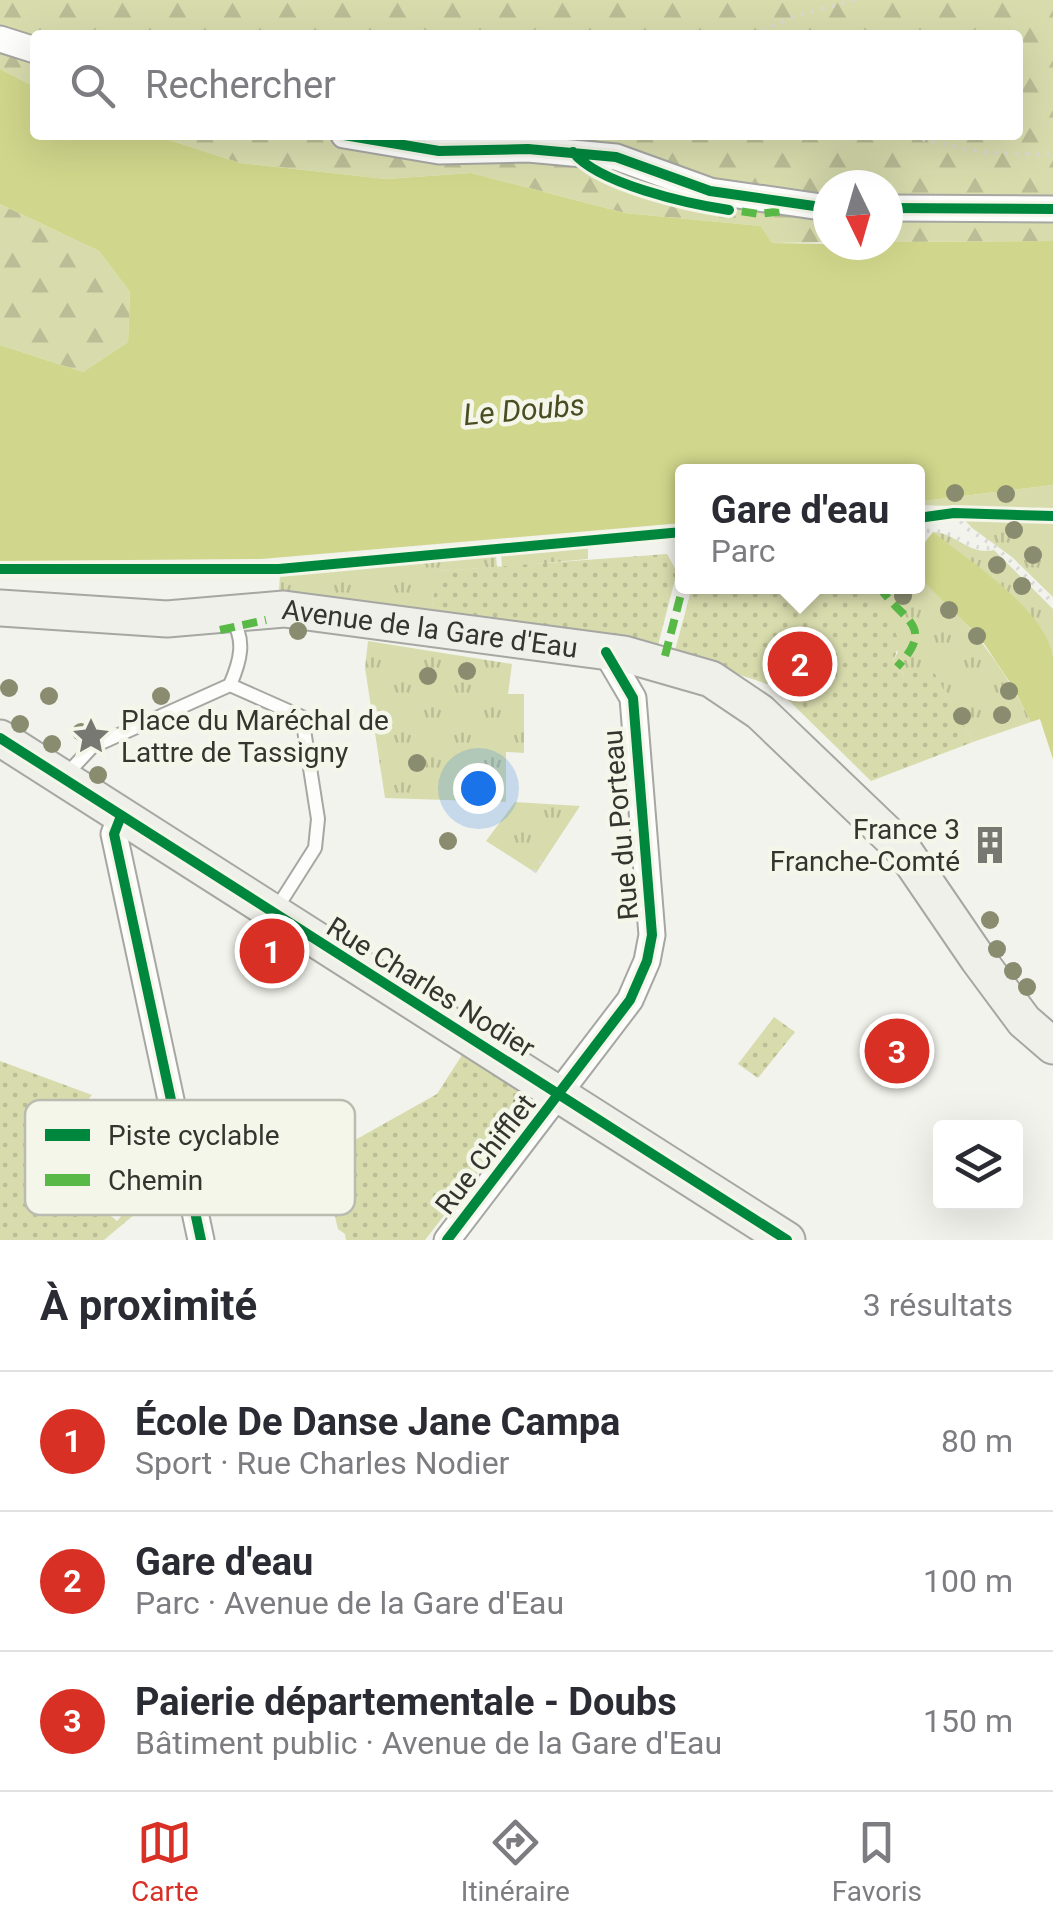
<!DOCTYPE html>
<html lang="fr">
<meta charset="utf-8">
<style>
body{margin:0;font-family:Roboto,sans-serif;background:#f7f7f7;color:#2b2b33}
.controls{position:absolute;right:30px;bottom:30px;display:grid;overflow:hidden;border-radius:10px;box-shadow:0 10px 40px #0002}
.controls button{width:90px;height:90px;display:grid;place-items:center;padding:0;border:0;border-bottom:2px solid #e1e1e2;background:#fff;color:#2b2b33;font:50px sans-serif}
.compass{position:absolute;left:813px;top:170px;width:90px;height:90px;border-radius:50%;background:#fff;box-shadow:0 10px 40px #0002;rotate:175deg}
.you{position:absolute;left:478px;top:788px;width:35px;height:35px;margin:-25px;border:8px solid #fff;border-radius:50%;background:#1a73e8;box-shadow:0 0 0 15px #1a73e833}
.badge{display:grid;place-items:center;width:65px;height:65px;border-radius:50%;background:#d93025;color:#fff;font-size:32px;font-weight:700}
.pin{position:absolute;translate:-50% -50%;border:5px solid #fff;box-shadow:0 2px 10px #0006}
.popup{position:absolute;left:675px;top:464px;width:250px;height:130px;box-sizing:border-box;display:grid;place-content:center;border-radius:10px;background:#fff;filter:drop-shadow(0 2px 8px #0005);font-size:32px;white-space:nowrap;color:#7c7c81}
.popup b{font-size:38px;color:#2b2b33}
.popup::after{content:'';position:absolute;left:50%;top:100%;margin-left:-20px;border:20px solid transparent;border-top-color:#fff}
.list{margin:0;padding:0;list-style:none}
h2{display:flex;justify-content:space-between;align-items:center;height:130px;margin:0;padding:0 40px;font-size:42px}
h2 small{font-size:32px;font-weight:400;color:#7c7c81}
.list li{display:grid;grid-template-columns:65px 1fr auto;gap:30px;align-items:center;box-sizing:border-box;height:140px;padding:0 40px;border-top:2px solid #e1e1e2}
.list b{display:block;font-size:38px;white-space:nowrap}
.list p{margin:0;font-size:32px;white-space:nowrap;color:#7c7c81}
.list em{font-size:32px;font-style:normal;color:#7c7c81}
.icon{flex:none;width:55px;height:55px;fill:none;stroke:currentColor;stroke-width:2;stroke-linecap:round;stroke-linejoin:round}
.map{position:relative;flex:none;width:1053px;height:1240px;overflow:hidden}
.search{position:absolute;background:#fff;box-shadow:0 10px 40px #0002;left:30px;right:30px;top:30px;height:110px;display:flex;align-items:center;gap:25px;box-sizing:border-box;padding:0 35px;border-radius:10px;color:#7c7c81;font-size:38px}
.sheet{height:550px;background:#fff}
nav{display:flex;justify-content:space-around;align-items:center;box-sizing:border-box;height:140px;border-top:2px solid #e1e1e2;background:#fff;font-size:28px;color:#7c7c81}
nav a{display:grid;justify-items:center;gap:5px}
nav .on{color:#d93025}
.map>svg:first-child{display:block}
.grass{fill:url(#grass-tufts)}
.forest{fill:url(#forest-firs)}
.garden{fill:url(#garden-dots)}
.water{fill:#d0d68b}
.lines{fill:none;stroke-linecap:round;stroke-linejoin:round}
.lane-casing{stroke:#a6a7a2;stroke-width:16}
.street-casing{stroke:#a6a7a2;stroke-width:29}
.secondary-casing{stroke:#a6a7a2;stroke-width:39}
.path{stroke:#d8d9d6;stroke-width:4;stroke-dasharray:2.5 8;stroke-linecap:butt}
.lane{stroke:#fdfdfc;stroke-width:12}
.street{stroke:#fdfdfc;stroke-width:25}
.secondary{stroke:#eff0e9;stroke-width:35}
.quiet{stroke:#58b947;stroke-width:8;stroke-dasharray:15 8;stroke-linecap:butt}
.cycleway-casing{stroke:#f4f6e9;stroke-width:16}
.cycleway{stroke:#00873e;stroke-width:10}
.tree{fill:#8a8c70}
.labels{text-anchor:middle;stroke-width:9;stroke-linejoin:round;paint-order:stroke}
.street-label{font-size:28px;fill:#34352f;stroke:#f4f6e9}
.poi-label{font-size:28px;fill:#34352f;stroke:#f4f6e9;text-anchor:start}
.water-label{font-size:30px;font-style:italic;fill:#4a4d22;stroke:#f4f6e9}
.key{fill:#f4f6e9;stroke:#babcb1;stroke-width:2.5}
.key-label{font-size:28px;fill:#34352f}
</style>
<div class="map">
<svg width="1053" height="1240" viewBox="0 0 1053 1240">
<defs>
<pattern id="grass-tufts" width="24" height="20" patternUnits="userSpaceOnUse" patternTransform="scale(2.5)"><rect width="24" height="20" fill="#d8dcad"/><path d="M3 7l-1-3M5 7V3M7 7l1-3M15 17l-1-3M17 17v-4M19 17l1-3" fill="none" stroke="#babd95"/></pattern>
<pattern id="forest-firs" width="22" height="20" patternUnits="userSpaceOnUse" patternTransform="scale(2.5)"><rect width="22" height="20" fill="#d8dcad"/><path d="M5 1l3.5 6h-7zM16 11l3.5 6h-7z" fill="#babd95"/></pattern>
<pattern id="garden-dots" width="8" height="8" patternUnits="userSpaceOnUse" patternTransform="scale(2.5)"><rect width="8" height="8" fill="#d8dcad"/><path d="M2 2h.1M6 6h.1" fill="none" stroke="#babd95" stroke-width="1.8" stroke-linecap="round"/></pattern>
</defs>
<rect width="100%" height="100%" fill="#f2f3ec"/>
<path class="grass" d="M 1053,485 L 1053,509 L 918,505 L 923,501 Z
M 962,517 L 1053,521 L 1053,597 L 1012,557 L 972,528 Z
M 933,532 C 956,533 970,556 994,550 L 1053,609 L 1053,659 L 1023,607 Z
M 588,547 L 588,559 L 502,567 L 501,554 Z
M 496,555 L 497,567 L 439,571 L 431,612 L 279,591 L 280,575 Z
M 918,576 C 970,625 998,656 1031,722 L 973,742 L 934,674 L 904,676 L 893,661 L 898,652 L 863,590 L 868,587 L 918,586 Z
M 368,641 L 512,664 L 508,694 L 524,694 L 524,753 L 506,752 L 506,802 L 385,798 L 365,668 Z
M 515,802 L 580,806 L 536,873 L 486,841 Z"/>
<path class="forest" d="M 0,0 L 1053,0 L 1053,241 L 888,242 L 888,185 L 828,185 L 828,242 L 772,243 L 761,226 L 625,213 L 471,173 L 386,179 L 240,163 L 154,135 L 1018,135 L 1018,35 L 35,35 L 35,87 L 0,69 Z
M 0,204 L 99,251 L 130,292 L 128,342 L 83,372 L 0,345 Z"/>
<path class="garden" d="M 667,554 L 677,572 L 657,649 L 431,612 L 438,571 Z
M 692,587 L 861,587 C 880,609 909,630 893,661 L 904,676 L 914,667 L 926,669 L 935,674 L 973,742 L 871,781 L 774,686 L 674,654 Z
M 774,1017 L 795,1032 L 758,1078 L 738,1064 Z
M 462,1055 L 534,1100 L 425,1240 L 346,1240 L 345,1234 L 338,1229 L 334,1212 L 344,1210 L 340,1188 L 282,1199 L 266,1191 L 314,1133 L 339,1149 L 437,1094 Z
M 0,1061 L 92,1095 L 65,1128 L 74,1136 L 51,1167 L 117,1221 L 143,1191 L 153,1199 L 104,1240 L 0,1240 Z"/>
<path class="water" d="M 0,69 L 35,87 L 35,135 L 154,135 L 240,163 L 386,179 L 471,173 L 625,213 L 761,226 L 772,243 L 888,245 L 888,242 L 1053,241 L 1053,485 L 923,501 L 918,505 L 918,472 L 682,472 L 682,523 L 261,559 L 0,561 L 0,345 L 83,372 L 128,342 L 130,292 L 99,251 L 0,204 Z
M 933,532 C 969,561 1046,609 1053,658 C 1053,690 1053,726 1053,759 L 1040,719 L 1031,722 L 1013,687 L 981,639 L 918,576 L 918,536 L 925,542 Z"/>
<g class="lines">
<g class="lane-casing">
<path id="lane" d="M 230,685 L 302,717 L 318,819 L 315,848 L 275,911
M 230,685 C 240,662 247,639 230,617
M 64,777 L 92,747 L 230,685"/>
</g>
<g class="street-casing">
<path id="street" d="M 0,39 L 35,50
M 344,135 L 439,151 L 528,149 L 616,157 L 710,191 L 828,208
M 888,208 L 1053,209
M 121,816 L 114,834 L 201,1240
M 447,1240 L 630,1000 L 647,961 L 652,935 L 633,698 L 606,652"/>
</g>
<g class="secondary-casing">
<g id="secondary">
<path id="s1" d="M 0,608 L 167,619 L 284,609 L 624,654 L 711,679 L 760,712 L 903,849 L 978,959 L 1024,1021 L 1053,1046"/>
<path d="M 0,738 L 787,1240"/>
</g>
</g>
<path class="path" d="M 753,35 L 793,17 L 854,0
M 902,135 L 981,152 L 1053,155
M 954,513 L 966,528 L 996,547 L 1053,603
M 927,531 C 954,528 970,554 996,547
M 534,872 L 542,860"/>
<use href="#lane" class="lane"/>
<use href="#street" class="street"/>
<use href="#secondary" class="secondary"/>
<path class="quiet" d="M 719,208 L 759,214 L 784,211
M 879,586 C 902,622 937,624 897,667
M 220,630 L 266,620
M 665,656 L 683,586"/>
<g class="cycleway-casing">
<path id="cycleway" d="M 344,135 L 439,151 L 528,149 L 616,157 L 710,191 L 828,208
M 573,152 C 598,184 689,204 729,210
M 888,208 L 1053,209
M 918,518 L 954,513 L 1053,516
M 0,569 L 279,569 L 682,532
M 0,738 L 787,1240
M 121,816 L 114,834 L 201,1240
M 447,1240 L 630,1000 L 647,961 L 652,935 L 633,698 L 606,652"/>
</g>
<use href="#cycleway" class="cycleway"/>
</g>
<g class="tree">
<circle cx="955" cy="493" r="9"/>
<circle cx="1006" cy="494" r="9"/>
<circle cx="1014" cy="530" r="9"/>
<circle cx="1033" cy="555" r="9"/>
<circle cx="997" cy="565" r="9"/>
<circle cx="1022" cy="586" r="9"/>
<circle cx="903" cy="596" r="9"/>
<circle cx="949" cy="610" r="9"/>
<circle cx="298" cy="631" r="9"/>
<circle cx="977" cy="636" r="9"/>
<circle cx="467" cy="671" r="9"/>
<circle cx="428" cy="676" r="9"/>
<circle cx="9" cy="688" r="9"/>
<circle cx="1009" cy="691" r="9"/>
<circle cx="49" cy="696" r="9"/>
<circle cx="161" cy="696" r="9"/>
<circle cx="1002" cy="715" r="9"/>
<circle cx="962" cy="716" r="9"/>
<circle cx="20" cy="724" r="9"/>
<circle cx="81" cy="732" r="9"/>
<circle cx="52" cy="744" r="9"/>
<circle cx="417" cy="763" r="9"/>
<circle cx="98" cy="775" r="9"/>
<circle cx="448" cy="841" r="9"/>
<circle cx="990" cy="920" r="9"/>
<circle cx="997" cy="949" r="9"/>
<circle cx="1013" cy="971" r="9"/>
<circle cx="1027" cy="987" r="9"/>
<circle cx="522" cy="1103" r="9"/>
</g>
<defs>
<g id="sight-bare" transform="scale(3)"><path d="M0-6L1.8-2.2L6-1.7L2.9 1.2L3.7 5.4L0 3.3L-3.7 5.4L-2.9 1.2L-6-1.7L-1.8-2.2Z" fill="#767871" stroke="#f4f6e9" stroke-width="2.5" paint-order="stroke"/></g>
<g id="building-bare" transform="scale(3)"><path d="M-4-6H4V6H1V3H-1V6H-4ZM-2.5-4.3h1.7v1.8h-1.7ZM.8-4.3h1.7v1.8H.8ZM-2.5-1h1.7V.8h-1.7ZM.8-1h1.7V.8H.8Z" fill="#767871" stroke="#f4f6e9" stroke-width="2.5" paint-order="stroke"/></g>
</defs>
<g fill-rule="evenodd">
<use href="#sight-bare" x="91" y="736"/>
<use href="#building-bare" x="990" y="845"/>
</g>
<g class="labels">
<g class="street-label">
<text dy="10" stroke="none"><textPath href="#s1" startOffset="432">Avenue de la Gare d'Eau</textPath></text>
<text transform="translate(620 825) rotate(-95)" y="10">Rue du Porteau</text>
<text transform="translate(431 987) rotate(32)" y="10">Rue Charles Nodier</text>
<text transform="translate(485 1154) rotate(-52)" y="10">Rue Chifflet</text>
</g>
<g class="poi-label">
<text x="121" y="730">Place du Maréchal de<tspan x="121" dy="32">Lattre de Tassigny</tspan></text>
<text x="960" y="839" text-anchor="end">France 3<tspan x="960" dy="32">Franche-Comté</tspan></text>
</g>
<g class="water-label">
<text transform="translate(524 410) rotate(-5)" y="10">Le Doubs</text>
</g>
</g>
<rect x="25" y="1100" width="330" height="115" rx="15" class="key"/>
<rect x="45" y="1129" width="45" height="12" fill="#00873e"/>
<rect x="45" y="1174" width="45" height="12" fill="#58b947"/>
<g class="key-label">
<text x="108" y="1145">Piste cyclable</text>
<text x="108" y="1190">Chemin</text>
</g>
</svg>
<div class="controls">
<button><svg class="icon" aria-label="layers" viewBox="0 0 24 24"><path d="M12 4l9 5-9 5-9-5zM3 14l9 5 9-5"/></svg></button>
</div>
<svg class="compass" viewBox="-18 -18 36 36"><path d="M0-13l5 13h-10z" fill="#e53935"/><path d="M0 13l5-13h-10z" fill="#7c7c81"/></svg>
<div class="you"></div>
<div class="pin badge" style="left:272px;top:951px">1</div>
<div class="pin badge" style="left:800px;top:664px">2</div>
<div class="popup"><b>Gare d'eau</b>Parc</div>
<div class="pin badge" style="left:897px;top:1051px">3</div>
<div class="search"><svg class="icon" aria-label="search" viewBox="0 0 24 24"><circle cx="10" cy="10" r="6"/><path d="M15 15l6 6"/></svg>Rechercher</div>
</div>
<section class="sheet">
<h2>À proximité<small>3 résultats</small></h2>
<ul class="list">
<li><span class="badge">1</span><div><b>École De Danse Jane Campa</b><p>Sport · Rue Charles Nodier</p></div><em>80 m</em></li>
<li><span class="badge">2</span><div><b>Gare d'eau</b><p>Parc · Avenue de la Gare d'Eau</p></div><em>100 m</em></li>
<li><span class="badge">3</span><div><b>Paierie départementale - Doubs</b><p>Bâtiment public · Avenue de la Gare d'Eau</p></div><em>150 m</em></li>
</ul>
</section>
<nav>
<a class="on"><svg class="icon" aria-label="map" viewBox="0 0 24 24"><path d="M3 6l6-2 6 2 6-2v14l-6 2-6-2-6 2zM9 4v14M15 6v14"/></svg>Carte</a>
<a><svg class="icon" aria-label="directions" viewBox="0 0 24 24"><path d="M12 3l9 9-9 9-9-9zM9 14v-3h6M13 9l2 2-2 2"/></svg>Itinéraire</a>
<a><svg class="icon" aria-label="saved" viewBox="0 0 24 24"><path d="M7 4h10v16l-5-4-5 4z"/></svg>Favoris</a>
</nav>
